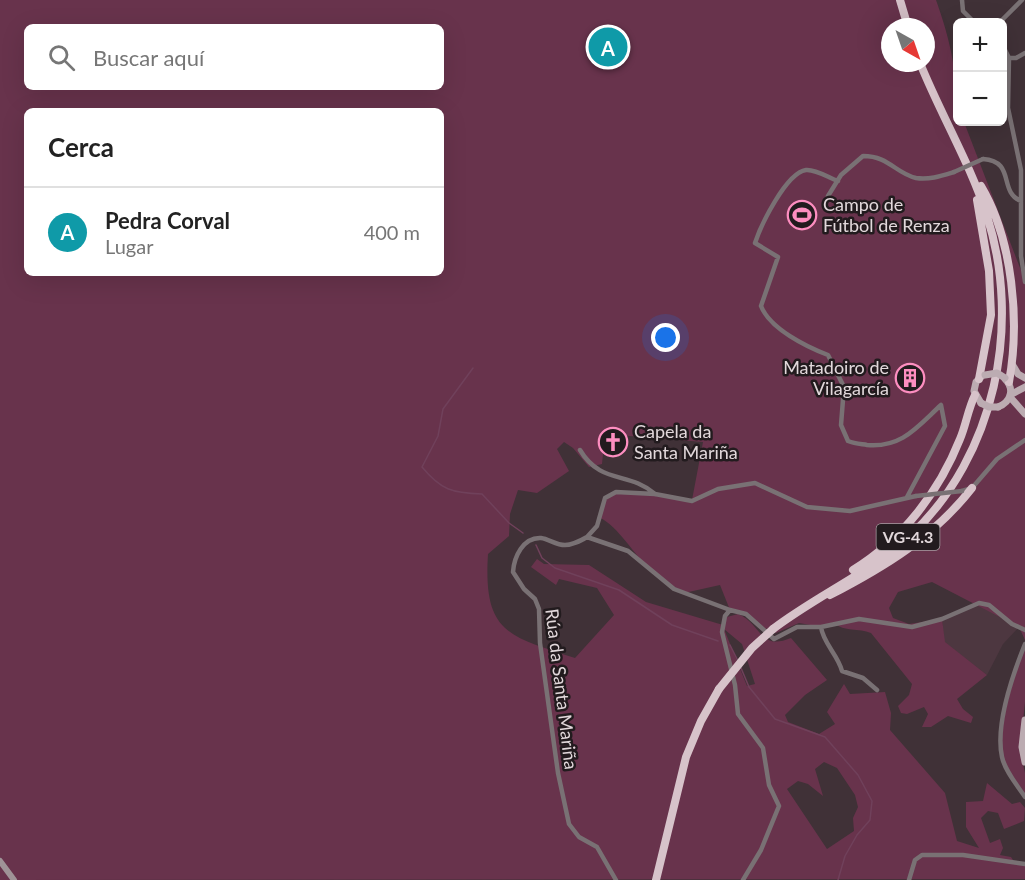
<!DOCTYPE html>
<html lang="es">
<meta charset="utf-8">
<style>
body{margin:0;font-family:Lato,sans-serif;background:#f2f2f2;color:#222}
.controls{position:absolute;right:18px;top:18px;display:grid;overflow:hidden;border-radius:9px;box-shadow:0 6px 24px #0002}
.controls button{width:54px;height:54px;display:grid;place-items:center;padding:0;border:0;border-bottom:2px solid #e0e0e0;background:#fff;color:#222;font:30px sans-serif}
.compass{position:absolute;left:881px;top:18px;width:54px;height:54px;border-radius:50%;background:#fff;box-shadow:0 6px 24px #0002;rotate:140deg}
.you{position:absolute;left:666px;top:338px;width:21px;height:21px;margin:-15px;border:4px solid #fff;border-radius:50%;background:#1a73e8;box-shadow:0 0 0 9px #1a73e833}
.badge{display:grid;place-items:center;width:39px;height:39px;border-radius:50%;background:#db2777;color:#fff;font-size:20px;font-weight:700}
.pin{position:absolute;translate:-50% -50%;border:3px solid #fff;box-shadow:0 2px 6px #0006}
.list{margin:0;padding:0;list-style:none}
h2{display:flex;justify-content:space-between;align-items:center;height:78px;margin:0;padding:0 24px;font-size:26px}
h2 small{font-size:20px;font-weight:400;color:#767676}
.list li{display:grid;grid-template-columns:39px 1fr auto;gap:18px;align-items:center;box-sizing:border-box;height:90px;padding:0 24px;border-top:2px solid #e0e0e0}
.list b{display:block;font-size:22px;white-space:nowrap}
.list p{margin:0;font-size:20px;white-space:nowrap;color:#767676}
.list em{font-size:20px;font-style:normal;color:#767676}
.icon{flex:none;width:33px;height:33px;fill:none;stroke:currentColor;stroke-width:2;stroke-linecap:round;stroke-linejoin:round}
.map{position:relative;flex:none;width:1025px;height:880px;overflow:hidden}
.search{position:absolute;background:#fff;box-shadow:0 6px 24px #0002;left:24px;top:24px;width:420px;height:66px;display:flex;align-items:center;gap:15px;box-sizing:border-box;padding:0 21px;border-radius:9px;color:#767676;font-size:22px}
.panel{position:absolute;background:#fff;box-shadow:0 6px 24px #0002;left:24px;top:108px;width:420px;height:168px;border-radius:9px}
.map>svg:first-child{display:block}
.built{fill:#4d3740}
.green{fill:#68334c;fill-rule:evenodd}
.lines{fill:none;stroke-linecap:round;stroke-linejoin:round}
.stream{stroke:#70415b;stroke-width:1.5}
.street{stroke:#797174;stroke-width:4.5}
.secondary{stroke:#9f9397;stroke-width:6}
.primary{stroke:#bcacb2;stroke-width:7}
.highway{stroke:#d7c3ca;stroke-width:8}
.street-bridge{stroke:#797174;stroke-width:4.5}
.primary-bridge{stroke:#bcacb2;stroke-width:7}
.highway-bridge{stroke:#d7c3ca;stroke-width:8}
.labels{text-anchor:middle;stroke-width:5;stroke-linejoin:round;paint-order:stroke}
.shield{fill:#221b1e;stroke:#a89fa2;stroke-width:1.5}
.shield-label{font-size:16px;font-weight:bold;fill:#e2d8db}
.poi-label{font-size:18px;fill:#e2d8db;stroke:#221b1e;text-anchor:start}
.street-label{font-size:18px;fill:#e2d8db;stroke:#221b1e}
</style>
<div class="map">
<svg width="1025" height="880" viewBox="0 0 1025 880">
<rect width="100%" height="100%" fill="#403137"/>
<path class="built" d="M 979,603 L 1019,627 L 1003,644 L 987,675 L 944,642 L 942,619 Z"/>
<path class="green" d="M 0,0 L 936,0 C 952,45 957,74 958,122 L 964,122 L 1025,281 L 1025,640 L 1019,627 L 932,582 L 898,592 L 889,608 L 893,618 L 909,624 L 942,619 L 945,642 L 987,675 L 957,699 L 963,709 L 973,717 L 971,723 L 948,716 L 931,727 L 922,727 L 928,714 L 924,707 L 907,714 L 901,713 L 898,706 L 909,695 L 912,684 L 871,633 C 859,628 844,632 834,623 L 816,626 L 799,623 L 776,633 L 769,628 L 762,630 L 746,614 L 730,610 L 720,585 L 684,593 C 674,587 661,581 652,572 C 636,557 617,525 600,518 L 605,498 L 610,494 L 655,494 L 692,500 L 703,442 L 605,434 L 602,464 L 589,467 L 573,448 L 564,442 L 557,449 L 569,471 L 537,493 L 518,490 L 510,514 L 509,536 L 488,554 C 483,634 509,636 575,658 L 614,615 L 597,588 L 559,579 L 556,585 L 531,567 L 537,559 L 544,564 L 589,565 L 646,602 L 723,625 L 727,617 L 738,614 C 762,624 759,651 791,638 L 827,680 L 805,695 L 785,715 L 788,722 L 819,734 L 835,724 L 827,712 L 844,684 L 850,694 L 885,692 L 891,713 L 890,730 L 945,793 L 957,841 L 979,848 L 966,827 L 966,802 L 983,801 L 987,783 L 1012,804 L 1020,802 L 1025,808 L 1024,821 L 1004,829 L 998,813 L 988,811 L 981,818 L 990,843 L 1000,839 L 1003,848 L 1000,855 L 1011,857 L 1015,863 L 1025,864 L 1025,879 L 0,880 ZM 27,27 L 441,27 L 441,87 L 27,87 ZM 890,27 L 926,27 L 926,63 L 890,63 ZM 27,111 L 441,111 L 441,273 L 27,273 ZM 724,629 L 742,644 L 755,684 L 747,686 ZM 824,762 L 837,768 L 855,795 L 858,807 L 853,818 L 854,831 L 827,849 L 787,789 L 798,781 L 808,784 L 823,796 L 815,769 Z
M 1025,646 L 1025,702 L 1020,750 L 1025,773 L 1025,797 C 1018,785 1009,773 1004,760 C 994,735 1016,671 1025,646 Z"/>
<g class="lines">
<path class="stream" d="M 473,368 L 443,409 L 438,436 L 422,467 C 441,490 452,493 482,494 L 509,523 L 523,533
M 536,545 L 542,558 L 555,568 L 619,590 L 672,625 L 718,641
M 730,645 L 738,661
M 741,668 L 749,687 L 775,719 L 825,737 L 858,775 L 872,801 L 870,820 L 857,835 L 845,856 L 838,880"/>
<path class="street" d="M 962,0 L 963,11 L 974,22
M 1000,22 L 1022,0
M 1002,44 L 1009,58 L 1008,108 L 1021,170 L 1021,256 L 1025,282
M 1009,58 L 1016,58 L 1025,53
M 983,159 C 1016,161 998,192 1021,201
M 838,181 C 829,178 816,169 806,170 C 786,173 761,225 755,243 L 778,257 L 761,306 C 770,329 807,347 828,355 L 844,387 L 841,425 L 848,441 C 855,444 861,444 867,445 C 902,448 917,427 941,405 L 945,426 L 907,497
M 828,196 L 841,175 L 863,156 C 889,156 895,173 916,178 C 929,180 941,176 954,172
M 580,450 C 601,485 629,471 655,494
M 962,491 L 972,488 L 997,459 L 1025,440
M 587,537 C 580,541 573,545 565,545 C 556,545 549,539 541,538 C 523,537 514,557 513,572 L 524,589 L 535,599 L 539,609 L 540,643 L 558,773 L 569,824 L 579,837 L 597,847 L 616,880
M 730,610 L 674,589 L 628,551 L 587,537 L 597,526 L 605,498 L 616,492 L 655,494 L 692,501 L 718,489 L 755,483 L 807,507 L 850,511 L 916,496
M 821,627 C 823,643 838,655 842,671 L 863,678 L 877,690
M 1025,644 C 1013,674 995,725 1002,757 C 1005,771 1017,785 1025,797
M 743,880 L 761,850 L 779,806 L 769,785 L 763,748 L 738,714 L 735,685 L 722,632 L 725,616 L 730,610 L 746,614 L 774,639 L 797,627 L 821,627 L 859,619 L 912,627 L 942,619 L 979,603 L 989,605 L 1012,624 L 1025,630
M 909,880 L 915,860 L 922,855 L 963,855 L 1025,864"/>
<path class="secondary" d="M 0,861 L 14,880"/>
<path class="primary" d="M 1012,364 L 1018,374 L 1025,378
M 1010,395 L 1025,387
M 1010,397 L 1025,414
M 981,403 L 974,391 L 976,382 L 982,376
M 998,407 C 1011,402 1015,389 1005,379
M 1025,720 L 1022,747 L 1025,762"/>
<path class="highway" d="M 900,0 L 908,27
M 981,186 C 1013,240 1020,322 1009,382
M 977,200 L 989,271 L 991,315 L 979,379
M 853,570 C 902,540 939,492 960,439 C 966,425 968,409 975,395
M 830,595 C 884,567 934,537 972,488
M 773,629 C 816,596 873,571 911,535 C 995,456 1022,325 987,216 C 970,163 941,115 920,63
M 656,880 L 686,757 L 701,721 L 719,689"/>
<path class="street-bridge" d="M 954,172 L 983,159
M 916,496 L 962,491"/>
<path class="primary-bridge" d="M 985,375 L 997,373 L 1005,378
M 981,403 L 989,407 L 998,407"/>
<path class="highway-bridge" d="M 719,689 L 752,648 L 773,629"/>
</g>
<defs>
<g id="stadium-ring" transform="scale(1.5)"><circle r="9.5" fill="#221b1e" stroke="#fd8ec0" stroke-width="1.5"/><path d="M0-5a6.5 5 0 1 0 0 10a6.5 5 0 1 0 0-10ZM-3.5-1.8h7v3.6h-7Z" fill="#fd8ec0"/></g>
<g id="building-ring" transform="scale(1.5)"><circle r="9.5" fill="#221b1e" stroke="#fd8ec0" stroke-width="1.5"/><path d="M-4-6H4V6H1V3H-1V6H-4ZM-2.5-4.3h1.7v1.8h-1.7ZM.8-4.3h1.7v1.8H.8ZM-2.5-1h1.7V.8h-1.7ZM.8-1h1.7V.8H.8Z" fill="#fd8ec0"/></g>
<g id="church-ring" transform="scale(1.5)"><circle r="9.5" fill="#221b1e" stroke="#fd8ec0" stroke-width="1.5"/><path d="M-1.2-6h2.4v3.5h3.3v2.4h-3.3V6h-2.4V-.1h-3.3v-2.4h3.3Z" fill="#fd8ec0"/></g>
</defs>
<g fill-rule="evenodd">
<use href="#stadium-ring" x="802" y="215"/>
<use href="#building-ring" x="910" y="378"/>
<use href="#church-ring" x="613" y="442"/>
</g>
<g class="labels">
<rect class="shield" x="876.5" y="524" width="63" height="26" rx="4.5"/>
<g class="shield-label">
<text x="908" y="543">VG-4.3</text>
</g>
<g class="poi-label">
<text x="823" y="211">Campo de<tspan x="823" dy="21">Fútbol de Renza</tspan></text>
<text x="889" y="374" text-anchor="end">Matadoiro de<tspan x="889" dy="21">Vilagarcía</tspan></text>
<text x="634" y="438">Capela da<tspan x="634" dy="21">Santa Mariña</tspan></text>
</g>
<g class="street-label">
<text transform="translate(561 689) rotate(83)" y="6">Rúa da Santa Mariña</text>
</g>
</g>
</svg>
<div class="controls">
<button>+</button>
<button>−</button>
</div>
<svg class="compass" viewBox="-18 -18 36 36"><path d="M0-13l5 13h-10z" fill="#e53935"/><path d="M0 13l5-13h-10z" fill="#767676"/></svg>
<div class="you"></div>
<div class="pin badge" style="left:608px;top:47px;background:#0f9aa8">A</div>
<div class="search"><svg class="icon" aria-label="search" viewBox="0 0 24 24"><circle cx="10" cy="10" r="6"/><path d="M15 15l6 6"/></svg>Buscar aquí</div>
<section class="panel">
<h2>Cerca<small></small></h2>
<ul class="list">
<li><span class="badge" style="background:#0f9aa8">A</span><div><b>Pedra Corval</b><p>Lugar</p></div><em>400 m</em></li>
</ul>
</section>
</div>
